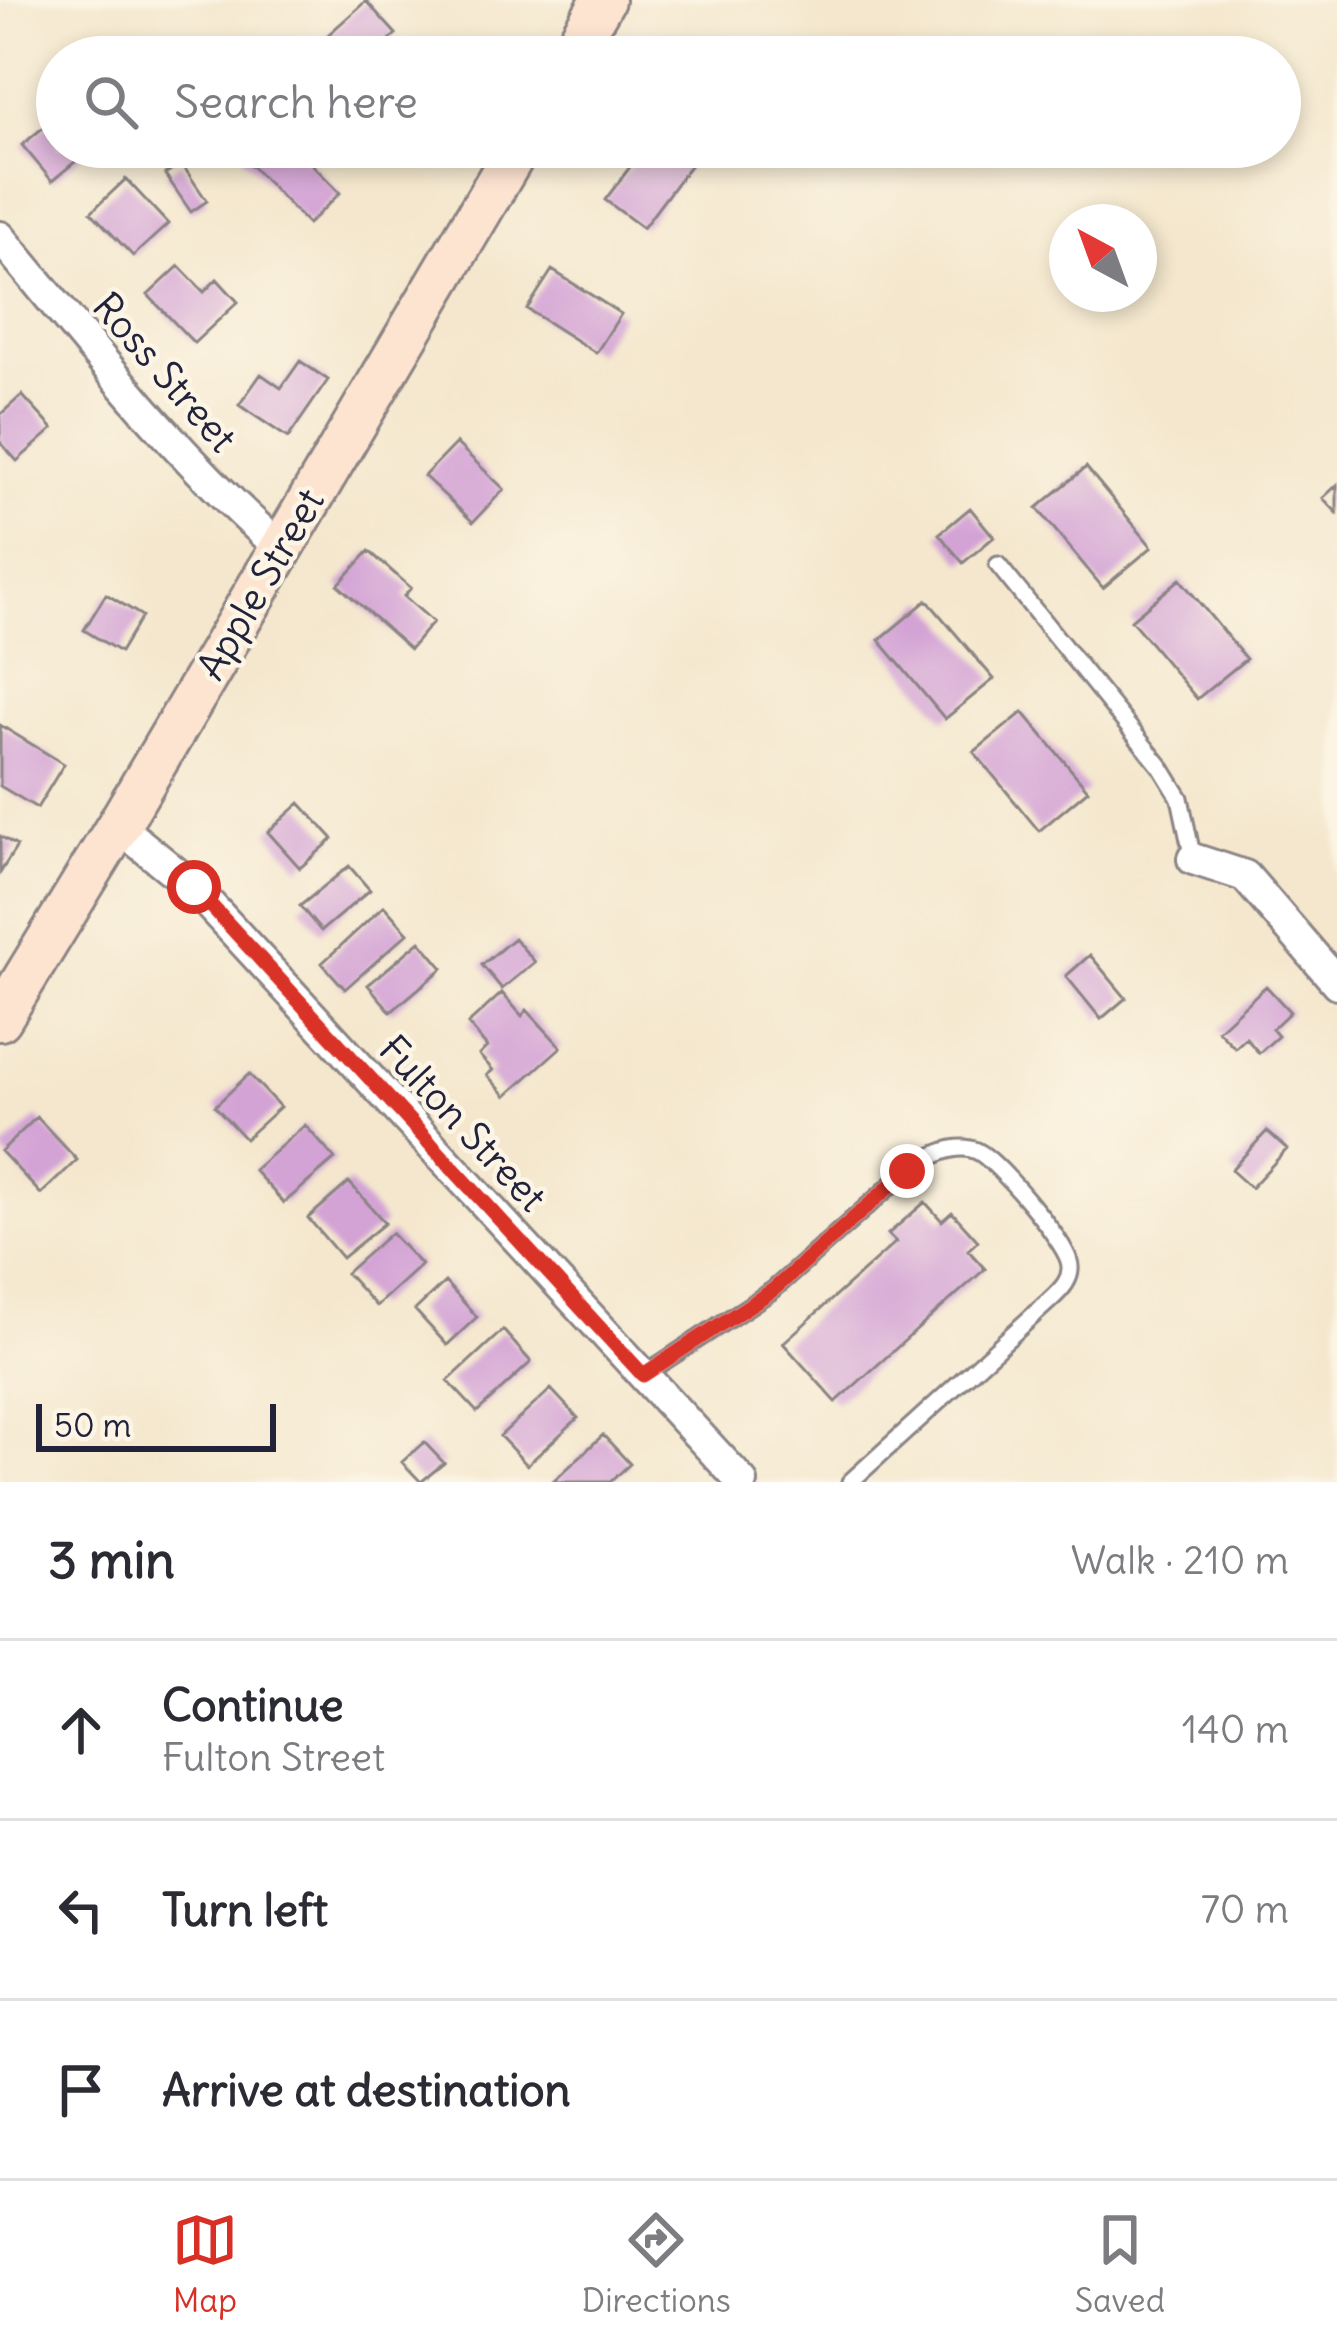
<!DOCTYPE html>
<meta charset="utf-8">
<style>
body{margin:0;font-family:Delius,sans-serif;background:#f2f2f3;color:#2b2b33}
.compass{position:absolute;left:1049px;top:204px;width:108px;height:108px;border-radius:50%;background:#fff;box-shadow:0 6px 18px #0003;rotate:319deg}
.scale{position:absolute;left:36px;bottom:30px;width:240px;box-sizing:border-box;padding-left:12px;border:6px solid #22223b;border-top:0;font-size:33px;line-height:42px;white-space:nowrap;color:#22223b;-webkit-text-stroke:9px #fcf5e5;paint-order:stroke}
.stop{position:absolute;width:36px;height:36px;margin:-27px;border:9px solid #d93025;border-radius:50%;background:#fff}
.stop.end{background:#d93025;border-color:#fff;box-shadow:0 3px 12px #0008}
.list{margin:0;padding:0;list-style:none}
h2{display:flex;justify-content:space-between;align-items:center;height:156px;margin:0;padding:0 48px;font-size:51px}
h2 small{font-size:39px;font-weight:400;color:#7c7c81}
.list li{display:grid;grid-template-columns:78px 1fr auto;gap:36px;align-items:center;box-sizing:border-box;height:180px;padding:0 48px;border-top:3px solid #e1e1e2}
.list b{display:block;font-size:45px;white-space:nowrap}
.list p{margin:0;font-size:39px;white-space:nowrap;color:#7c7c81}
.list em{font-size:39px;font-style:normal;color:#7c7c81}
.icon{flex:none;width:66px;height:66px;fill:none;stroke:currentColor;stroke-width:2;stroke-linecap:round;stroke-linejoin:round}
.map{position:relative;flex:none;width:1337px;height:1482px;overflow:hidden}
.search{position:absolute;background:#fff;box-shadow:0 6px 18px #0003;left:36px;right:36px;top:36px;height:132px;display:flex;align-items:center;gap:30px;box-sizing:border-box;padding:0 42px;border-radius:66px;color:#7c7c81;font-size:45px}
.sheet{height:696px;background:#fff}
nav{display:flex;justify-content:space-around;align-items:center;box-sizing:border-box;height:168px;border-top:3px solid #e1e1e2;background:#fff;font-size:33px;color:#7c7c81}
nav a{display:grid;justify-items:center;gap:6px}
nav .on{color:#d93025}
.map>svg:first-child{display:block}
.building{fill:#d3a3d5}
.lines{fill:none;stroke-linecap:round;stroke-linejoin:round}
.lane-casing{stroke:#8b8484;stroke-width:21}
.street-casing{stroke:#8b8484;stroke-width:36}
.secondary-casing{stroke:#8b8484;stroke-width:48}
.lane{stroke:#fff;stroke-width:15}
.street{stroke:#fff;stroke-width:30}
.secondary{stroke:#fde4d1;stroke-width:42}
.route{stroke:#d93025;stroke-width:15}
.labels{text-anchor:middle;stroke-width:9;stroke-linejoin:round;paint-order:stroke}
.street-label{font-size:39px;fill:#22223b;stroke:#fcf5e5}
</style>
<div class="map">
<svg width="1337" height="1482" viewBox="0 0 1337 1482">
<rect width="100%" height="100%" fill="#fcf5e5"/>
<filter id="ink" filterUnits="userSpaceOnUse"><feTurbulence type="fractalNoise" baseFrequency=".00833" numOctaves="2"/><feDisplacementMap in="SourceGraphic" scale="24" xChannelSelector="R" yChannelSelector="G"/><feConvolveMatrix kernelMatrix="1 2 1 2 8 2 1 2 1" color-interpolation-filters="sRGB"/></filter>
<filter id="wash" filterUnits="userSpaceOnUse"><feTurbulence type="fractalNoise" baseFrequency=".004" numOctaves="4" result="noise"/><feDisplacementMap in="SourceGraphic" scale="48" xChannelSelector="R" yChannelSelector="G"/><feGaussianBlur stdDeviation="2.7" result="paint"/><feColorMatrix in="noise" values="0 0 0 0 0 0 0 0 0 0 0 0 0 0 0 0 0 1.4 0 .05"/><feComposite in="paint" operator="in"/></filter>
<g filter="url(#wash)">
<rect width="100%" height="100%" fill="#f4e7cd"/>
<g id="blocks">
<path class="building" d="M 366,1 L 396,34 L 370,57 L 303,57 Z
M 57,116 L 57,147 L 93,147 L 52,181 L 22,145 Z
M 251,147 L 295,147 L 340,193 L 308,224 L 242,156 Z
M 645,147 L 678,147 L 695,159 L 643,228 L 605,200 Z
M 181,163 L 207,201 L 191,212 L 165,174 Z
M 126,179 L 168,224 L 133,256 L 91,212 Z
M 179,266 L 204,292 L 217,279 L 238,302 L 194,343 L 148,295 Z
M 552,270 L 621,314 L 596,353 L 527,309 Z
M 300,361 L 328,380 L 288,438 L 239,405 L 261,374 L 281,388 Z
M 22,395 L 53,429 L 17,461 L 0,442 L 0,415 Z
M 456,443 L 504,489 L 473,522 L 424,476 Z
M 1086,467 L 1152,547 L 1103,588 L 1037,508 Z
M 1337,485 L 1337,513 L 1323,498 Z
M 970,508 L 994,537 L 963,563 L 939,534 Z
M 369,551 L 411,588 L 404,596 L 433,622 L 410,649 L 338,585 Z
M 1180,579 L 1246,659 L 1197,699 L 1131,620 Z
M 106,594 L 142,616 L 120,652 L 84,630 Z
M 927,600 L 994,679 L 945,719 L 879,640 Z
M 1023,712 L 1088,790 L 1039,831 L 974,752 Z
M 0,725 L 64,764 L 37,808 L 0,786 Z
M 300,803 L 333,839 L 300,868 L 268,832 Z
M 0,836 L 17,846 L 0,873 Z
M 349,866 L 370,890 L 321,931 L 300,906 Z
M 384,906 L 408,933 L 345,989 L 322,963 Z
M 514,938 L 535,962 L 502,989 L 482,965 Z
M 420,941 L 443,968 L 391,1012 L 368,985 Z
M 1090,955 L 1126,998 L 1101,1019 L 1066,976 Z
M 1266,986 L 1290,1012 L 1272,1029 L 1278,1036 L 1259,1053 L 1246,1038 L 1235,1048 L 1218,1030 Z
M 502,993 L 522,1016 L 527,1010 L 561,1047 L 506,1096 L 487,1075 L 493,1070 L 479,1055 L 487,1047 L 468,1024 Z
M 249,1074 L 280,1107 L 245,1139 L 215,1106 Z
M 37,1117 L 77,1160 L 41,1194 L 1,1151 Z
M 305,1125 L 335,1159 L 284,1203 L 254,1170 Z
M 1267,1131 L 1287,1149 L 1251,1188 L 1231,1170 Z
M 349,1182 L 385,1223 L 342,1258 L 308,1218 Z
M 925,1202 L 942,1221 L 952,1212 L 978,1241 L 968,1250 L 985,1269 L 836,1402 L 783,1343 L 896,1242 L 888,1234 Z
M 391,1233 L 421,1265 L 376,1306 L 346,1273 Z
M 445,1282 L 477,1317 L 447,1345 L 415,1310 Z
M 503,1330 L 531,1362 L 477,1412 L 448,1381 Z
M 551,1389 L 578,1418 L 527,1465 L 500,1436 Z
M 603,1435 L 630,1464 L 610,1482 L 553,1482 Z
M 424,1442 L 444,1463 L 421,1482 L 402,1462 Z"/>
</g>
</g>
<g filter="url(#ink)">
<use href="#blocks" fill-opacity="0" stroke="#8b8484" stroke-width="3"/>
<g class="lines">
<g class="lane-casing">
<path id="lane" d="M 998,565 L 1161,767 L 1180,798 L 1193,859
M 643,1375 L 773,1290 L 907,1171 C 925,1159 954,1141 977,1151 C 998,1161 1063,1239 1069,1261 C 1074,1278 1061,1290 1049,1301 L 850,1482"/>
</g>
<g class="street-casing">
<path id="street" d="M 0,237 C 90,345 175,456 281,548
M 118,826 L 193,887 L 742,1482
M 1193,859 L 1245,876 L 1337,983"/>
</g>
<g class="secondary-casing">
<path id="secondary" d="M 570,57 L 603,0
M 0,1019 L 118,826 L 518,147"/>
</g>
<use href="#lane" class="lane"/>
<use href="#street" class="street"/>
<use href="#secondary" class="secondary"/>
</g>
</g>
<g class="lines" filter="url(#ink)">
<path class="route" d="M 194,887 L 643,1375 L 773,1290 L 907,1171"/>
</g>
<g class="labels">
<g class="street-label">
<text transform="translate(165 372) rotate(49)" y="14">Ross Street</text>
<text transform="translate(260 584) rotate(-60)" y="14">Apple Street</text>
<text transform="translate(463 1123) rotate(47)" y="14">Fulton Street</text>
</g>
</g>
</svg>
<svg class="compass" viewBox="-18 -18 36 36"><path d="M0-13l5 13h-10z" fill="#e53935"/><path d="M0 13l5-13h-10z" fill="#7c7c81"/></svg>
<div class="scale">50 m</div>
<div class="stop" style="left:194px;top:887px"></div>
<div class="stop end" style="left:907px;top:1171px"></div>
<div class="search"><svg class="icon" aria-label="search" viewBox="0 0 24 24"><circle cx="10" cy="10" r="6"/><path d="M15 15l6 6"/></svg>Search here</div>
</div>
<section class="sheet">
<h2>3 min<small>Walk · 210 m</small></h2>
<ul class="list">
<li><svg class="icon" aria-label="ahead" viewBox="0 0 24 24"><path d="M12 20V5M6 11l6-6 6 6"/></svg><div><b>Continue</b><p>Fulton Street</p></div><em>140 m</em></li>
<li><svg class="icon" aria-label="left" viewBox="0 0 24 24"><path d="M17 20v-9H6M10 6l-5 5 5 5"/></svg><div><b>Turn left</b></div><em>70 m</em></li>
<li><svg class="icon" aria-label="arrive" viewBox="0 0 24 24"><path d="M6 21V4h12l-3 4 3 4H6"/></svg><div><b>Arrive at destination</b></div></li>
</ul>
</section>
<nav>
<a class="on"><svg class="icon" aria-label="map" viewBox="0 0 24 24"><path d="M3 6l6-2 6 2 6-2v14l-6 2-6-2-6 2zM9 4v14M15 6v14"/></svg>Map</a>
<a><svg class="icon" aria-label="directions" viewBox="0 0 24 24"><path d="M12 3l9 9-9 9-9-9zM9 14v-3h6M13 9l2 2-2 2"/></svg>Directions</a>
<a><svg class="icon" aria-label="saved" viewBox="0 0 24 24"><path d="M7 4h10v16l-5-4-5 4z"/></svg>Saved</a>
</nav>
